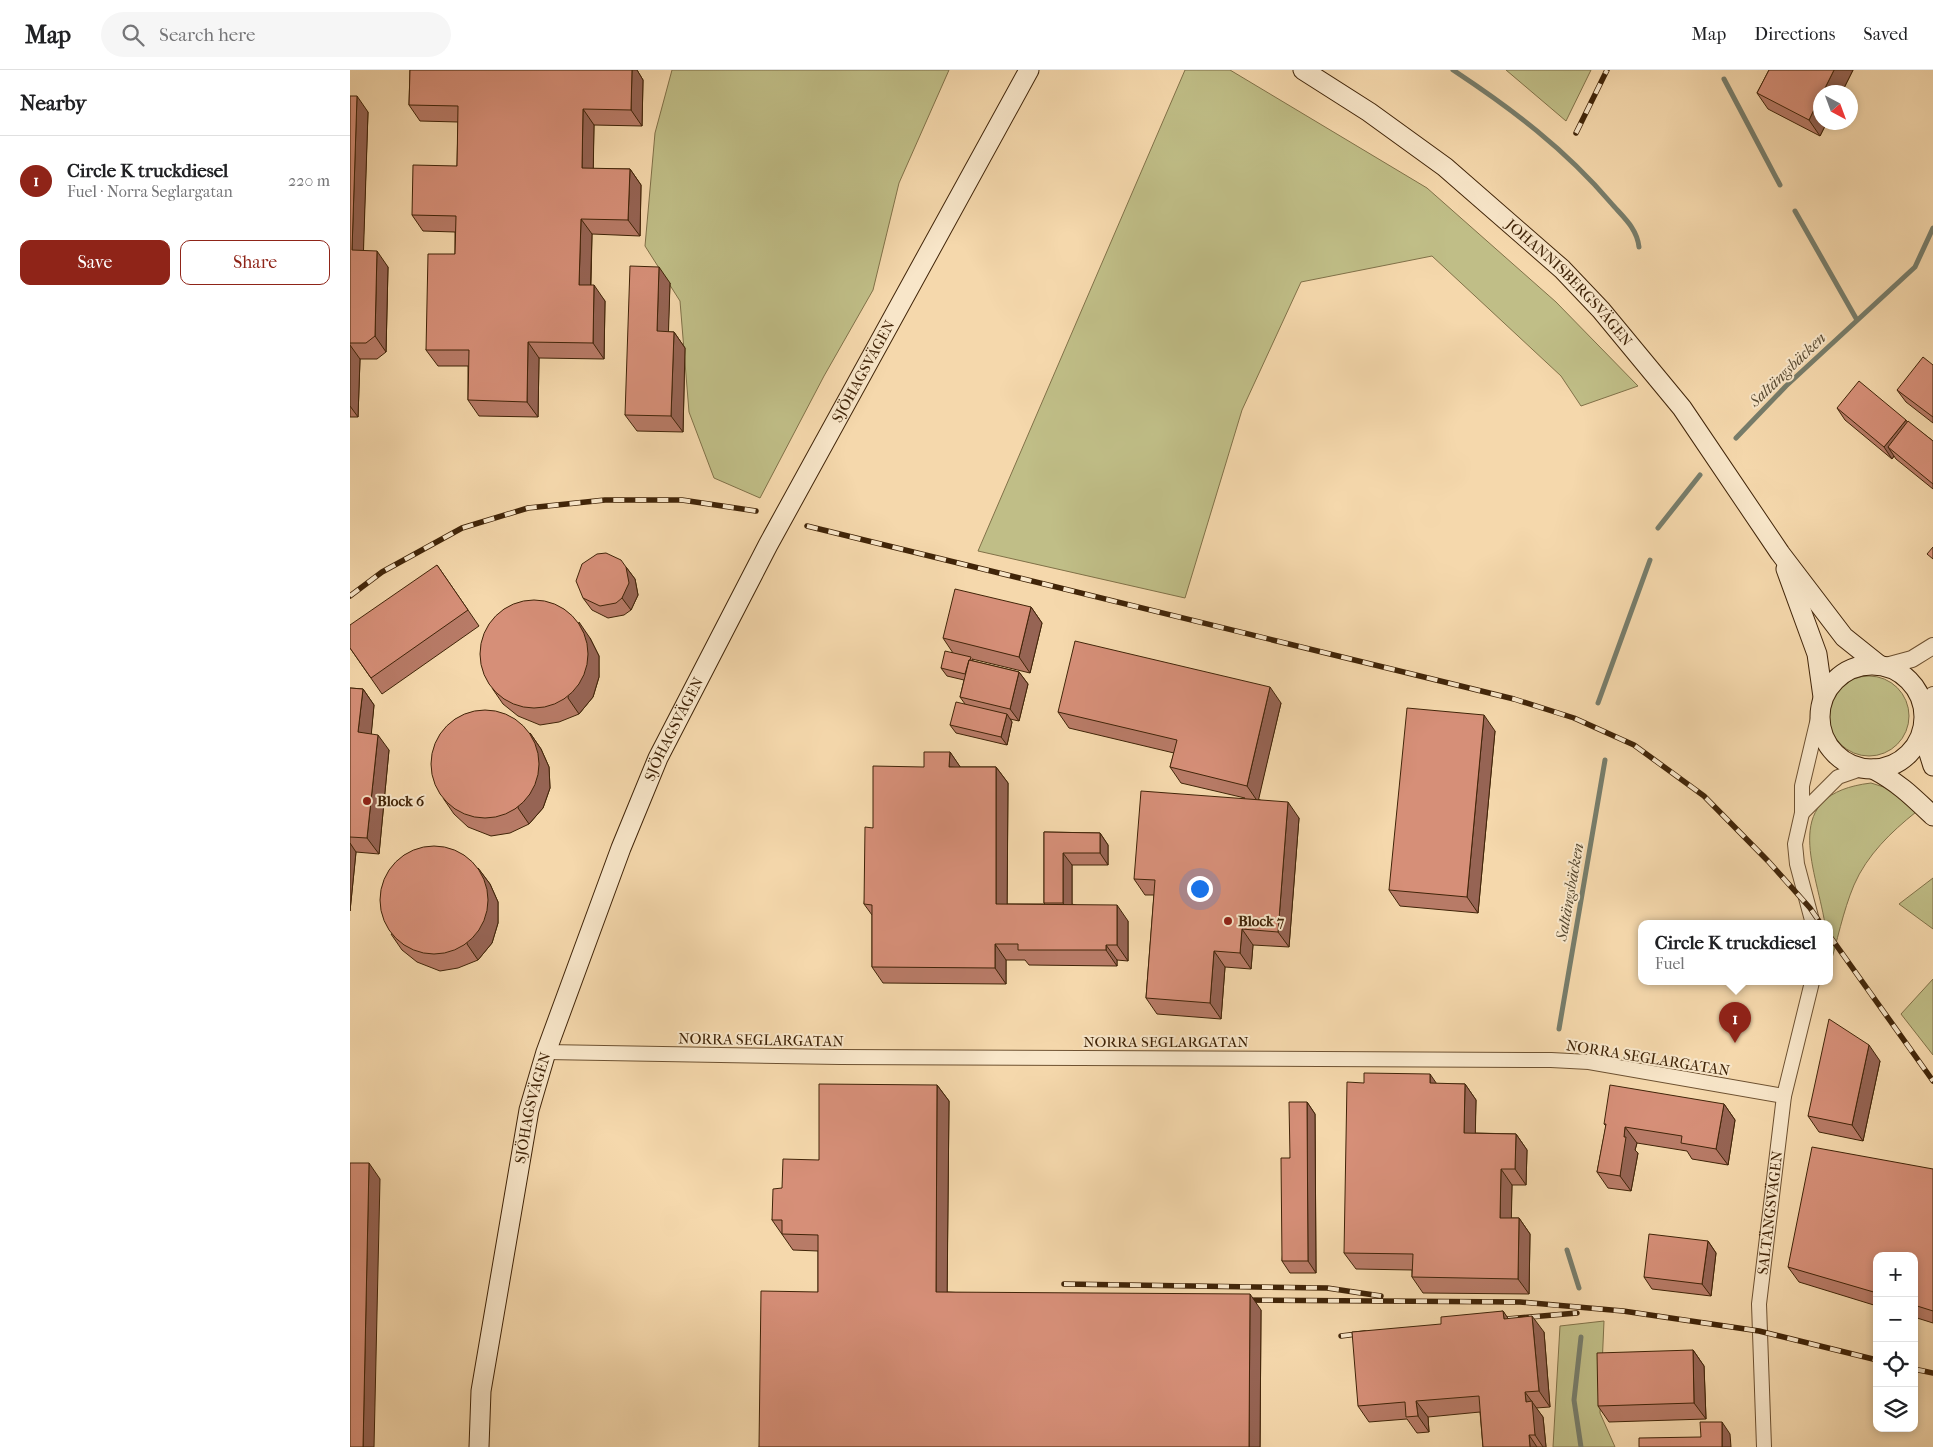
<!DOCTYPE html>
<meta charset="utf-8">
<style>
body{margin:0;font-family:"IM FELL French Canon",serif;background:#f6f6f6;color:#202124}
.controls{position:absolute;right:15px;bottom:15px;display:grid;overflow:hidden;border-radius:10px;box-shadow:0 2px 8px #0003}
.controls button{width:45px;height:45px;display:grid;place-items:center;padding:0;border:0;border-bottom:1px solid #e0e0e0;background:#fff;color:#202124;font:25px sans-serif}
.compass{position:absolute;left:1463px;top:15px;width:45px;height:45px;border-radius:50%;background:#fff;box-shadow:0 2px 8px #0003;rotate:139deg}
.you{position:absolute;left:849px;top:818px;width:18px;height:18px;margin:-12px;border:4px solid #fff;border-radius:50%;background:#1a73e8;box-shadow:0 0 0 8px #1a73e833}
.badge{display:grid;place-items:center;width:32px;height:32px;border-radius:50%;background:#8f2418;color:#fff;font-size:16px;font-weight:700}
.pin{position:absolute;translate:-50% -41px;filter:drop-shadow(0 1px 2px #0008)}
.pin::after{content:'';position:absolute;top:26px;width:18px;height:15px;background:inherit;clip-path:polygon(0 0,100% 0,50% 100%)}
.popup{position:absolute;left:1288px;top:850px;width:195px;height:65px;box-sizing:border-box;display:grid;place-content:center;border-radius:10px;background:#fff;filter:drop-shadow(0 1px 4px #0005);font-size:16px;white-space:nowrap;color:#757577}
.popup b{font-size:19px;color:#202124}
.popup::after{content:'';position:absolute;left:50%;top:100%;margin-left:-10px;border:10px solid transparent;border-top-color:#fff}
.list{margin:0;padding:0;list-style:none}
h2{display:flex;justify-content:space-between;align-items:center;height:65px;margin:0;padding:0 20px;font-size:21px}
h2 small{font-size:16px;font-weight:400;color:#757577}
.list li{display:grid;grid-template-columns:32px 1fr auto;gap:15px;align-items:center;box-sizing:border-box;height:90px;padding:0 20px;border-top:1px solid #e0e0e0}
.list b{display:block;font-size:19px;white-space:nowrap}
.list p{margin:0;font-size:16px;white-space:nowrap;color:#757577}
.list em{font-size:16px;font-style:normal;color:#757577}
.actions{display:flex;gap:10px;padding:15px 20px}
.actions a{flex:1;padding:11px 0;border:1px solid #8f2418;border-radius:10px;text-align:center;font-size:18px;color:#8f2418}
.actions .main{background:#8f2418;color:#fff}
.icon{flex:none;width:28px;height:28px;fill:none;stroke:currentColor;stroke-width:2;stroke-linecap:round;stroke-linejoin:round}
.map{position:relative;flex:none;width:1583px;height:1377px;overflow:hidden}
header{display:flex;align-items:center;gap:30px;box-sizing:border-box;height:70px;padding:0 25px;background:#fff;border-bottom:1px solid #e0e0e0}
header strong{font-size:24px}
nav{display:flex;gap:28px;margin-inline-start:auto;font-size:18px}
.search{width:350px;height:45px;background:#f6f6f6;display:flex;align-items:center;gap:12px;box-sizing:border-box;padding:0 18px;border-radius:28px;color:#757577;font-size:19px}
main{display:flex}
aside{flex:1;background:#fff}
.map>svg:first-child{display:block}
.green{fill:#c0be87;stroke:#807148}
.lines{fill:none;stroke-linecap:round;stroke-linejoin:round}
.stream{stroke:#777d6b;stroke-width:5}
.minor-casing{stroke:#6d5131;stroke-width:16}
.tertiary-casing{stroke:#6d5131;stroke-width:18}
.secondary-casing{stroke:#402408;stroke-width:21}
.minor{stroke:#f8e6c9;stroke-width:14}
.tertiary{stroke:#f8e6c9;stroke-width:16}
.secondary{stroke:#f8e6c9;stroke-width:19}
.rail-casing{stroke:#402408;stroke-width:5.5}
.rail{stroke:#f8e6c9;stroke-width:4;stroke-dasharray:11;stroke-linecap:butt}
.wall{fill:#b87b67;stroke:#402408}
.shaded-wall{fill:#966454;stroke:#402408}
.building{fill:#d68f78;stroke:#402408}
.poi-dot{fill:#8f2418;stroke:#f8e6c9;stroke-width:2}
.labels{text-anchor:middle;stroke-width:4;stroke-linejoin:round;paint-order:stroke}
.street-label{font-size:15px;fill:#402408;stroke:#f8e6c9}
.poi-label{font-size:15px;font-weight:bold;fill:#402408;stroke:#f8e6c9;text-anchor:start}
.water-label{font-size:16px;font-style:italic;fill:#574931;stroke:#f8e6c9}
</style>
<header>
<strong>Map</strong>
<div class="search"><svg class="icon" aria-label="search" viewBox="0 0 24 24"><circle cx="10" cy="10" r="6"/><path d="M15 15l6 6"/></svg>Search here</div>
<nav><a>Map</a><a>Directions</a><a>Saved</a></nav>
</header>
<main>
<aside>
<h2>Nearby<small></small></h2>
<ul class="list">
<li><span class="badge">1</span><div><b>Circle K truckdiesel</b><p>Fuel · Norra Seglargatan</p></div><em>220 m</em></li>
</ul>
<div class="actions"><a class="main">Save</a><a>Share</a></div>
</aside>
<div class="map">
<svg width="1583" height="1377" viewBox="0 0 1583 1377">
<rect width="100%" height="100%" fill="#f5d8ac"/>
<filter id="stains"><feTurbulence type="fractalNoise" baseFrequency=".004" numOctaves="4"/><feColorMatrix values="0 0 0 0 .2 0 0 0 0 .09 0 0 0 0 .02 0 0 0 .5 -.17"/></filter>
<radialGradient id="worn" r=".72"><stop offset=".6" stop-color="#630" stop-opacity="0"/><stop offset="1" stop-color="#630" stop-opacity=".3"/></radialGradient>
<path class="green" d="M 322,0 L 599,0 L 549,113 L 523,220 L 474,306 L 410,428 L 364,408 L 339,342 L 330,231 L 295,176 L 305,63 Z
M 835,0 L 880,0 L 1077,118 L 1206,232 L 1288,316 L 1231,336 L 1211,306 L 1082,186 L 951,212 L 892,340 L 835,528 L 628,481 Z
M 1156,0 L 1241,0 L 1216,51 Z
M1479 646a40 40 0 1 1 80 0a40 40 0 1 1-80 0Z
M 1521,713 L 1540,719 L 1566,742 C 1541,762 1517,785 1504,815 C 1493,841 1487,872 1479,899 L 1479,854 L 1475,854 C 1465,794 1429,724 1521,713 Z
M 1583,808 L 1583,859 L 1549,834 Z
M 1583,909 L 1583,985 L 1551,944 Z
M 1254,1251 L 1250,1343 L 1265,1377 L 1203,1377 L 1210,1256 Z"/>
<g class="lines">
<path class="stream" d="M 1103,0 C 1162,39 1215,79 1261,133 C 1273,147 1287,158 1289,177
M 1374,9 L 1430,115
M 1445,141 L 1507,250
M 1386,368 L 1436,316 L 1565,197 L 1583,158
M 1308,458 L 1350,405
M 1248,633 L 1300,490
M 1209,959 L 1255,690
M 1217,1180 L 1229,1218
M 1231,1377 L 1224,1330 L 1231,1267"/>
<g class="minor-casing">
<g id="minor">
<path d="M 1452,743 L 1488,707 L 1514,698"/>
<path d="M 1463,854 L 1447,794 L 1445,774 L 1452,743 L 1452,716 L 1470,640"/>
<path d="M 196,982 L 490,987 L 1201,990 L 1239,992 L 1434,1026"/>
<path id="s1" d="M 1414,1377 L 1409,1234 L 1434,1026 L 1462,912"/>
</g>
</g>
<g class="tertiary-casing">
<path id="tertiary" d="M 1536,596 L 1562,589 L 1583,576
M 1574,640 L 1583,625"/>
</g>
<g class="secondary-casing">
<g id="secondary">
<path id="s2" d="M 953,0 L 1019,42 L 1095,97 L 1212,199 L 1251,240 L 1332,338 L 1430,483 L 1494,567 L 1529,595"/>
<path d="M 1436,499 L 1467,584 L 1473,627"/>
<circle cx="1522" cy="647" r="52"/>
<path d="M 1574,656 L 1578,680 L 1583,696"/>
<path d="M 1523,699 C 1549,713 1562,726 1583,746"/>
<path id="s3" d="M 129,1377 L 131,1321 L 179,1040 L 196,982 L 271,778 L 308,688 L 418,475 L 679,0"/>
</g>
</g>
<use href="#minor" class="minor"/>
<use href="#tertiary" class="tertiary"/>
<use href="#secondary" class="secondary"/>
<g class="rail-casing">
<path id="rail" d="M 1226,63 L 1257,0
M 457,456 L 1164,629 L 1224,648 L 1284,675 L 1354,726 L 1418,791 L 1460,838 L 1471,854
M 0,526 L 32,502 L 112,458 L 178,438 L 255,430 L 332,430 L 406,441
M 1479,865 L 1583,1011
M 714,1214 L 977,1218 L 1031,1226
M 890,1230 L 1170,1232 L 1273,1241 L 1409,1261 L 1527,1290
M 1157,1249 L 1227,1243
M 991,1266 L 1015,1263
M 1564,1299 L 1583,1303"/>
</g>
<use href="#rail" class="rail"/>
</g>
<path class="wall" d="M 60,0 L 287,0 L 293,10 L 292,56 L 244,55 L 243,99 L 280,99 L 291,115 L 290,166 L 242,164 L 241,215 L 255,231 L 254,289 L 189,288 L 188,347 L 129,346 L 118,330 L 118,296 L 88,296 L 76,280 L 105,184 L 105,162 L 73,161 L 62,145 L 107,96 L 108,52 L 70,51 L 59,35 Z
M 1419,0 L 1503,0 L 1492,22 L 1470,22 L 1470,52 L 1477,52 L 1470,66 L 1418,39 L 1407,23 Z
M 0,26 L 18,42 L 13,181 L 38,197 L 36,282 L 27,289 L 10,289 L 8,347 L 0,347 Z
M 320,213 L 318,262 L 324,262 L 335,278 L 333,362 L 287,361 L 275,345 Z
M 1583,295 L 1583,353 L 1556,332 L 1547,320 Z
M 1487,338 L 1558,352 L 1583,371 L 1583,419 L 1546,389 L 1544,386 L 1542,389 L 1495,350 Z
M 87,495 L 129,556 L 32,624 L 0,578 Z
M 276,497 L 285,509 L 288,525 L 281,540 L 274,545 L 258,548 L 242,540 L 233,528 Z
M 681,537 L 692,553 L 680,603 L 622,589 L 623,591 L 669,602 L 678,614 L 669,651 L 660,649 L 662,652 L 657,675 L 606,663 L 600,655 L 615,634 L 610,627 L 614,610 L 597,606 L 591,598 L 603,583 L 593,568 Z
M 240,568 L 249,586 L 249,607 L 243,627 L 229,644 L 209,652 L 190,655 L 168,646 L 153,634 L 142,618 Z
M 0,618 L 13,619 L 24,635 L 21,664 L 39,680 L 29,784 L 6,782 L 0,841 Z
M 931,633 L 908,729 L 949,748 L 939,877 L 903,875 L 901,899 L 875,897 L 871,949 L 807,944 L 796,928 L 804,825 L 795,825 L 784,809 L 895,728 L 831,713 L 820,697 L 824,683 L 719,658 L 708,642 Z
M 1145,661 L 1128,843 L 1050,836 L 1039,820 Z
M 180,663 L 191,679 L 199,697 L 200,718 L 193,738 L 179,754 L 160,763 L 141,766 L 118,757 L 104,744 L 93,728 Z
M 600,682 L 610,697 L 646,697 L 658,713 L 657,834 L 695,834 L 694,833 L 694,762 L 750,763 L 758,775 L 758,795 L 722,795 L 722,834 L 778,851 L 778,891 L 767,890 L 767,896 L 679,895 L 675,890 L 656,890 L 656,914 L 533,913 L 522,897 L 522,845 L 514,834 L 523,758 L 574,697 Z
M 128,798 L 140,814 L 148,832 L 148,853 L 142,873 L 128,890 L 108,898 L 90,901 L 67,892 L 52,880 L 41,864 Z
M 1530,991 L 1513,1071 L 1469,1062 L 1458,1046 Z
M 1087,1014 L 1115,1014 L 1126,1030 L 1125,1063 L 1166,1064 L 1177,1080 L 1176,1115 L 1162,1115 L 1161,1148 L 1169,1148 L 1180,1164 L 1179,1224 L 1073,1223 L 1062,1207 L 1062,1200 L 1006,1199 L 994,1183 Z
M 587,1015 L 599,1031 L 597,1222 L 911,1240 L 910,1377 L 409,1377 L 468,1222 L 468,1181 L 443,1180 L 422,1150 L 432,1118 L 469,1090 Z
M 957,1032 L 965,1044 L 966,1203 L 940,1203 L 932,1191 L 940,1088 Z
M 1374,1034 L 1385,1050 L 1378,1095 L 1342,1089 L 1337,1081 L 1287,1073 L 1285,1080 L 1288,1083 L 1281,1121 L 1258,1118 L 1247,1102 L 1256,1056 L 1254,1054 Z
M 1583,1099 L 1583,1253 L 1564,1247 L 1564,1186 L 1527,1186 L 1527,1236 L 1449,1212 L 1438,1197 Z
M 1358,1171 L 1366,1183 L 1361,1226 L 1302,1219 L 1294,1207 Z
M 1153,1241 L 1158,1249 L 1194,1262 L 1200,1337 L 1186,1338 L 1193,1347 L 1196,1377 L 1133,1377 L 1130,1342 L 1078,1347 L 1079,1362 L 1067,1363 L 1057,1349 L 1019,1352 L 1008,1336 L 1091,1254 Z
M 1343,1280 L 1354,1296 L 1356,1349 L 1259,1352 L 1248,1336 Z"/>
<path class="shaded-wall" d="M 282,0 L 287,0 L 293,10 L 292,56 L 281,40 Z
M 1484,0 L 1503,0 L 1492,22 L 1473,22 Z
M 7,26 L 18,42 L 13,196 L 2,180 Z
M 1470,27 L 1470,52 L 1477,52 L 1470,66 L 1459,50 Z
M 233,39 L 244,55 L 243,114 L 232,98 Z
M 280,99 L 291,115 L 290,166 L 278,150 Z
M 231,149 L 242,164 L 240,231 L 229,215 Z
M 27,181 L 38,197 L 36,282 L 25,266 Z
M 309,197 L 320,213 L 318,277 L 307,261 Z
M 244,215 L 255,231 L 254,289 L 243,273 Z
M 324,262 L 335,278 L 333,362 L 321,346 Z
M 178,272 L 189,288 L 188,347 L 177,332 Z
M 0,275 L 10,289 L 8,347 L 0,336 Z
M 1556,350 L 1565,362 L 1538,377 L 1544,386 L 1542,389 L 1534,377 Z
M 276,497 L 285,509 L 288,525 L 281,540 L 272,528 Z
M 681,537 L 692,553 L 680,603 L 669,587 Z
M 229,552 L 240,568 L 249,586 L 249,607 L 243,627 L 229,644 L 218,628 Z
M 669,602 L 678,614 L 669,651 L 660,639 Z
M 920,617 L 931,633 L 908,732 L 897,716 Z
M 13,619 L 24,635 L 20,678 L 8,662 Z
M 657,644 L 662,652 L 657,675 L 651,667 Z
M 1134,645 L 1145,661 L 1128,843 L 1117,827 Z
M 180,663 L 191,679 L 199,697 L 200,718 L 193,738 L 179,754 L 168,738 Z
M 28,665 L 39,680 L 29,784 L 17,768 Z
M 600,682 L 611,698 L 599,697 Z
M 646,697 L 658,713 L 657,850 L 646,834 Z
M 938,732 L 949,748 L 939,877 L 928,862 Z
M 750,763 L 758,775 L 758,795 L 750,783 Z
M 0,773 L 6,782 L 0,841 Z
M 713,783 L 722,795 L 722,845 L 713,833 Z
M 128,798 L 140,814 L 148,832 L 148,853 L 142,873 L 128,890 L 117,874 Z
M 767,835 L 778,851 L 778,891 L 767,875 Z
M 892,859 L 903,875 L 901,899 L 890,883 Z
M 645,874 L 656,890 L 656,914 L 645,898 Z
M 756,875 L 767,890 L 767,896 L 756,880 Z
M 864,881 L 875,897 L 871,949 L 860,933 Z
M 1519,975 L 1530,991 L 1513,1071 L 1502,1055 Z
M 1080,1004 L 1091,1020 L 1080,1013 Z
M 1115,1014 L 1126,1030 L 1125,1079 L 1114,1063 Z
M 587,1015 L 599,1031 L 597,1238 L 586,1222 Z
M 957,1032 L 965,1044 L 966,1203 L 958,1191 Z
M 1374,1034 L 1385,1050 L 1378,1095 L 1366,1079 Z
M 1275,1057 L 1287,1073 L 1285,1080 L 1288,1083 L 1281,1121 L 1270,1106 Z
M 1166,1064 L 1177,1080 L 1176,1115 L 1165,1099 Z
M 19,1093 L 30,1109 L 24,1377 L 13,1377 Z
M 1151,1099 L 1162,1115 L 1161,1164 L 1150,1148 Z
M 1169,1148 L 1180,1164 L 1179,1224 L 1168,1209 Z
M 1358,1171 L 1366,1183 L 1361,1226 L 1352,1214 Z
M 900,1224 L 911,1240 L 910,1377 L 899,1377 Z
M 1153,1241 L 1164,1257 L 1154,1249 Z
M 1182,1246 L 1194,1262 L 1200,1337 L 1189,1321 Z
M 1343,1280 L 1354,1296 L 1356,1349 L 1344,1333 Z
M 1175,1322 L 1193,1347 L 1196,1377 L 1193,1377 L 1185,1365 L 1176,1332 Z
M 1066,1331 L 1078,1347 L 1079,1362 L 1068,1346 Z
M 1372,1352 L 1380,1364 L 1381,1377 L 1372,1377 Z
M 1179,1365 L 1187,1377 L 1180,1377 Z"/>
<path class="building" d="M 60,0 L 282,0 L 281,40 L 233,39 L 232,98 L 280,99 L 278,150 L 231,149 L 229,215 L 244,215 L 243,273 L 178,272 L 177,332 L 118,330 L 119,280 L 76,280 L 78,184 L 105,184 L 106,146 L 62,145 L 63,95 L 107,96 L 108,36 L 59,35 Z
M 1419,0 L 1484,0 L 1473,22 L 1470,22 L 1470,27 L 1459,50 L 1407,23 Z
M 0,26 L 7,26 L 2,180 L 27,181 L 25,266 L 16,273 L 0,273 Z
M 280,196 L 309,197 L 307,261 L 324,262 L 321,346 L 275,345 Z
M 1573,287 L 1583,295 L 1583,347 L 1547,320 Z
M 1509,311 L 1556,350 L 1534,377 L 1487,338 Z
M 1558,351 L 1583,371 L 1583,414 L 1538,377 Z
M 1583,477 L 1583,489 L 1577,484 Z
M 256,483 L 271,490 L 276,497 L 279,513 L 272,528 L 266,533 L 250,536 L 233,528 L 226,511 L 232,494 L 247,484 Z
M 87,495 L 118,540 L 21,608 L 0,578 L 0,555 Z
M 605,519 L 681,537 L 669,587 L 593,568 Z
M130 584a54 54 0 1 1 108 0a54 54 0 1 1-108 0Z
M 725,571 L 920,617 L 897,716 L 820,697 L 827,670 L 708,642 Z
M 595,581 L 621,587 L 620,590 L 619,590 L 615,604 L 591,598 Z
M 619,590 L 669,602 L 660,639 L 610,627 Z
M 0,618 L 13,619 L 8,662 L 28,665 L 17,768 L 0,767 Z
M 606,632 L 657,644 L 651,667 L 600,655 Z
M 1057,638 L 1134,645 L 1117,827 L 1039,820 Z
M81 694a54 54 0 1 1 108 0a54 54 0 1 1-108 0Z
M 574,682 L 600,682 L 599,697 L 646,697 L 646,834 L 767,835 L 767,875 L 756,875 L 756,880 L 668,880 L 668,874 L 645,874 L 645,898 L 522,897 L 522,835 L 514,834 L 515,757 L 523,758 L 523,696 L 574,697 Z
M 791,721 L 938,732 L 928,862 L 892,859 L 890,883 L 864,881 L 860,933 L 796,928 L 805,810 L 784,809 Z
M 694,762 L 750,763 L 750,783 L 713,783 L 713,833 L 694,833 Z
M30 830a54 54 0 1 1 108 0a54 54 0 1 1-108 0Z
M 1479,949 L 1519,975 L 1502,1055 L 1458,1046 Z
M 1014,1003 L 1080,1004 L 1080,1013 L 1115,1014 L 1114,1063 L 1166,1064 L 1165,1099 L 1151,1099 L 1150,1148 L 1169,1148 L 1168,1209 L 1062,1207 L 1063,1184 L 994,1183 L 997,1012 L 1014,1013 Z
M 469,1014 L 587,1015 L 586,1222 L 900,1224 L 899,1377 L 409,1377 L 411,1221 L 468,1222 L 468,1165 L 432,1164 L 432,1150 L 422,1150 L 423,1119 L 432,1118 L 433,1089 L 469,1090 Z
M 1260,1015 L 1374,1034 L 1366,1079 L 1331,1073 L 1332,1066 L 1275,1057 L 1274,1067 L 1276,1067 L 1270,1106 L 1247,1102 L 1256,1054 L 1254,1054 Z
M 939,1032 L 957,1032 L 958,1191 L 932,1191 L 931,1088 L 940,1088 Z
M 1462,1077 L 1583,1099 L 1583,1241 L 1564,1235 L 1564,1186 L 1527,1186 L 1527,1223 L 1438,1197 Z
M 0,1093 L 19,1093 L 13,1377 L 0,1377 Z
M 1299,1164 L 1358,1171 L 1352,1214 L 1294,1207 Z
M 1153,1241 L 1154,1249 L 1182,1246 L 1189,1321 L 1175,1322 L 1176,1332 L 1182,1331 L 1185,1365 L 1179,1365 L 1180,1377 L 1133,1377 L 1129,1326 L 1066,1331 L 1068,1346 L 1056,1347 L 1055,1332 L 1008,1336 L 1002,1262 L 1091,1254 L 1091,1247 Z
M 1343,1280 L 1344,1333 L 1248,1336 L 1247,1283 Z
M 1350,1352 L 1372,1352 L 1372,1377 L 1289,1377 L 1289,1368 L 1351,1367 Z"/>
<g class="poi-dot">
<circle cx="17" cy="731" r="5"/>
<circle cx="878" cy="851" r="5"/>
</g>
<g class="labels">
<g class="street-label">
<text dy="5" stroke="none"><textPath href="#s2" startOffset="342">JOHANNISBERGSVÄGEN</textPath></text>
<text dy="5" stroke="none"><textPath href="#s3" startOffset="1154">SJÖHAGSVÄGEN</textPath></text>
<text dy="5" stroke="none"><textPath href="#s3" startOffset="749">SJÖHAGSVÄGEN</textPath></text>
<text transform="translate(411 970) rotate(1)" y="5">NORRA SEGLARGATAN</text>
<text x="816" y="977">NORRA SEGLARGATAN</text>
<text transform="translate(1298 988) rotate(9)" y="5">NORRA SEGLARGATAN</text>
<text dy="5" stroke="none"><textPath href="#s3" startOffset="344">SJÖHAGSVÄGEN</textPath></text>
<text dy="5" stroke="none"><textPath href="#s1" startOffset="235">SALTÄNGSVÄGEN</textPath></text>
</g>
<g class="poi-label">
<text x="27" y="736">Block 6</text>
<text x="888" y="856">Block 7</text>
</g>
<g class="water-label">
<text transform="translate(1437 299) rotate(-44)" y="6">Saltängsbäcken</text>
<text transform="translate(1219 822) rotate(-80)" y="6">Saltängsbäcken</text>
</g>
</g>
<rect width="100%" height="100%" filter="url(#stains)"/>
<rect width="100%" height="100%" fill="url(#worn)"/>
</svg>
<div class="controls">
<button>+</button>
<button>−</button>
<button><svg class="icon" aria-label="locate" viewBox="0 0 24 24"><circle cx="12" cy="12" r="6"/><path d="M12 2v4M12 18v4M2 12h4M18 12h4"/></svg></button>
<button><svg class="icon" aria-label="layers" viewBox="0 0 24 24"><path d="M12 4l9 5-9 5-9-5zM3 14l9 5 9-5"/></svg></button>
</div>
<svg class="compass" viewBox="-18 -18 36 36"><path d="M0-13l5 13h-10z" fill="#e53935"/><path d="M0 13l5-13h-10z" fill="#757577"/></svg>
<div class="you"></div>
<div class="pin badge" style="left:1385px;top:973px">1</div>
<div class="popup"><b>Circle K truckdiesel</b>Fuel</div>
</div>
</main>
